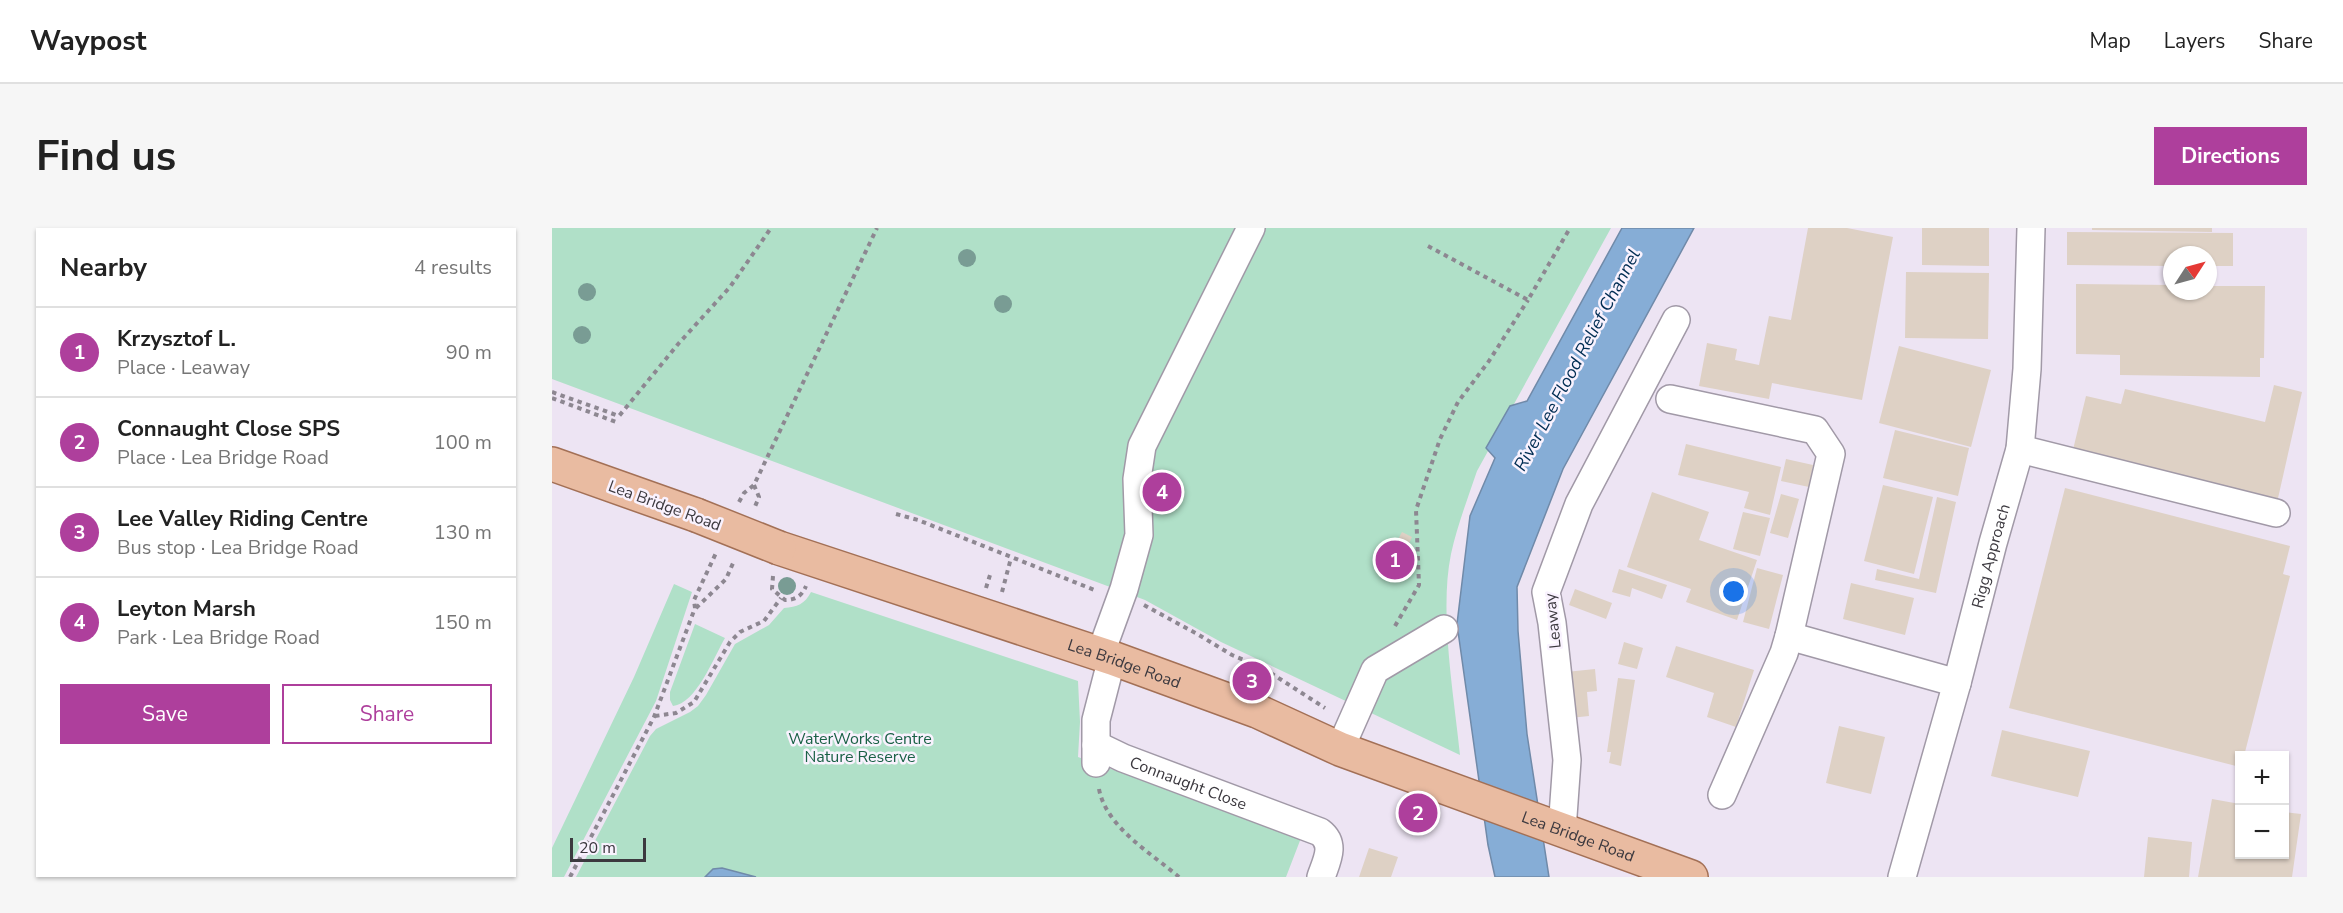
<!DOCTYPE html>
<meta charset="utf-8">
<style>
body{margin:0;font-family:"Nunito Sans",sans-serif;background:#f6f6f6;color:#222}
.controls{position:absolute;right:18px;bottom:18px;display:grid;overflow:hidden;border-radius:0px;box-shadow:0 2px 4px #0004}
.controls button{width:54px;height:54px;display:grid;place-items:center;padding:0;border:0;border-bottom:2px solid #e0e0e0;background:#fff;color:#222;font:30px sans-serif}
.compass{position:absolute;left:1611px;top:18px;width:54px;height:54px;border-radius:50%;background:#fff;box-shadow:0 2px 4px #0004;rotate:54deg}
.scale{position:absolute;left:18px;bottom:15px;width:76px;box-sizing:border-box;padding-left:6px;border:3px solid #3c393f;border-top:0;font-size:16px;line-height:21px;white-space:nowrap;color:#3c393f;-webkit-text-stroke:4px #f9f2fe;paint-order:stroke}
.you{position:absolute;left:1182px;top:364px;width:21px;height:21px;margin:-15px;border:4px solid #fff;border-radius:50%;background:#1a73e8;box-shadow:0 0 0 9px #1a73e833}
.badge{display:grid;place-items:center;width:39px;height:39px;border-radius:50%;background:#ae3f9c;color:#fff;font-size:20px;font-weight:700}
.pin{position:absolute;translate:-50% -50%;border:3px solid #fff;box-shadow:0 2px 6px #0006}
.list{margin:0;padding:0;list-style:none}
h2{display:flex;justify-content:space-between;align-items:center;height:78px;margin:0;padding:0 24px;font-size:26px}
h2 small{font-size:20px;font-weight:400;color:#767676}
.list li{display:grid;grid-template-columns:39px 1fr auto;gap:18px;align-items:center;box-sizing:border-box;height:90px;padding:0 24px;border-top:2px solid #e0e0e0}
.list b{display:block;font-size:22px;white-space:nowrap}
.list p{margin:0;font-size:20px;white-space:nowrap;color:#767676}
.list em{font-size:20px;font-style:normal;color:#767676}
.actions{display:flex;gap:12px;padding:18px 24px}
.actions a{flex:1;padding:14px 0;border:2px solid #ae3f9c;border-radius:0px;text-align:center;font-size:21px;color:#ae3f9c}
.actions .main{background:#ae3f9c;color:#fff}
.map{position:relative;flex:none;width:1755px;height:649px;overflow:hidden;border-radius:0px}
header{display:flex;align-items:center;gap:36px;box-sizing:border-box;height:84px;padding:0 30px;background:#fff;border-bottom:2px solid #e0e0e0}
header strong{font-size:28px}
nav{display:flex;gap:33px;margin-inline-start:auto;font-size:21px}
.intro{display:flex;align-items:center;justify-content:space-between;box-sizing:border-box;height:144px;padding:0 36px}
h1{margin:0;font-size:42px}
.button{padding:15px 27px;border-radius:0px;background:#ae3f9c;color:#fff;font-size:21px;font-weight:700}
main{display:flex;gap:36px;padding:0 36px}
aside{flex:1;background:#fff;border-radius:0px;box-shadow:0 2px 4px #0004}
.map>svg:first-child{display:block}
.green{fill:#b0e0c8}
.water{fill:#86add6;stroke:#708aa9;stroke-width:1.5}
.building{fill:#ded1c5}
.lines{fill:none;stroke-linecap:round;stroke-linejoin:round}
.minor-casing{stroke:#a199a7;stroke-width:30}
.major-casing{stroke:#a37056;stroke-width:36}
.path{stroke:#8d8791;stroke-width:4;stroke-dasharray:4.5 4.5;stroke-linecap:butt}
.minor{stroke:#fff;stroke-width:27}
.major{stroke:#e9bba1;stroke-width:33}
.major-bridge-casing{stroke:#a37056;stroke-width:36;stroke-linecap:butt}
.major-bridge{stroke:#e9bba1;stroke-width:33}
.tree{fill:#799c94}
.labels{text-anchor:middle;stroke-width:5;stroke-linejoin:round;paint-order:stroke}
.street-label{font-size:16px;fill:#3c393f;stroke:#f9f2fe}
.park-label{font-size:16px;fill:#1a6146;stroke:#f9f2fe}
.water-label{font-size:18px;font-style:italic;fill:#002d53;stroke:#f9f2fe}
</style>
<header>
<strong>Waypost</strong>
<nav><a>Map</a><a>Layers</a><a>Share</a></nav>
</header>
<div class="intro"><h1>Find us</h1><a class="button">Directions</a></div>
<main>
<aside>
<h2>Nearby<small>4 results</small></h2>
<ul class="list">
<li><span class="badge">1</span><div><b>Krzysztof L.</b><p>Place · Leaway</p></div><em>90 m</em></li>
<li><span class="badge">2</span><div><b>Connaught Close SPS</b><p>Place · Lea Bridge Road</p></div><em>100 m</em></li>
<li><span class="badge">3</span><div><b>Lee Valley Riding Centre</b><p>Bus stop · Lea Bridge Road</p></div><em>130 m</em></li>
<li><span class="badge">4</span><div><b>Leyton Marsh</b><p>Park · Lea Bridge Road</p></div><em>150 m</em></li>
</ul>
<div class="actions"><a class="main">Save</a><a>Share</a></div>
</aside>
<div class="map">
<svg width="1755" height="649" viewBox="0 0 1755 649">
<rect width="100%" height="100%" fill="#ede4f3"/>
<path class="green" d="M 0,0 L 1059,0 L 925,243 C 916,270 905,298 899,326 C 887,384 902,467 908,527 L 669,414 L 593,372 L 0,151 Z
M 122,356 L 140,364 L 104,473 L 12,649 L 0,649 L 0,620 L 82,449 Z
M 259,364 L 526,453 L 528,494 L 526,529 L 749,610 L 734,649 L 24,649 L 98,508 L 104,501 L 138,484 L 146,478 L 154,467 L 183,416 L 217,397 L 232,380 C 245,379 253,376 259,364 Z
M 143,396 L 173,410 C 162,429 144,476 121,478 L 118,472 L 118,464 Z"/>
<path class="water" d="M 1070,0 L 1142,0 L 1011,241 L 965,359 L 966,403 L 975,506 L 997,649 L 943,649 L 936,617 L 905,396 L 918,288 L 943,230 L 934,220 L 958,178 L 975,173 Z
M 170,640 L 204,649 L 153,649 L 161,641 Z"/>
<path class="building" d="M 1256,0 L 1295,0 L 1341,9 L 1310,172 L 1220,155 L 1217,171 L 1147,158 L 1155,115 L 1185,121 L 1183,132 L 1207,137 L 1217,88 L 1239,92 Z
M 1370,0 L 1437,0 L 1437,38 L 1370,37 Z
M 1540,0 L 1660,0 L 1660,4 L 1540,2 Z
M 1515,4 L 1681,5 L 1681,38 L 1656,38 L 1656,27 L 1620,27 L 1620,38 L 1515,37 Z
M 1354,44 L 1437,45 L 1436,111 L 1353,110 Z
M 1524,56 L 1620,57 L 1620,63 L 1656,63 L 1656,58 L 1713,58 L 1712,130 L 1708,130 L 1708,149 L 1568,147 L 1568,127 L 1524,126 Z
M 1347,118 L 1439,142 L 1419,219 L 1327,195 Z
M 1722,157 L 1750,164 L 1724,279 L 1519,230 L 1534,168 L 1569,176 L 1573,161 L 1713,194 Z
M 1343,202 L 1417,220 L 1406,268 L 1331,250 Z
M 1134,216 L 1229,239 L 1218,287 L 1192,280 L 1197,264 L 1126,247 Z
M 1234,231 L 1261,237 L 1257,259 L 1229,253 Z
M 1331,257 L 1381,269 L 1362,346 L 1312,333 Z
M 1513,260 L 1738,318 L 1731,346 L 1738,348 L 1692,528 L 1688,528 L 1688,539 L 1457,480 Z
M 1100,264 L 1157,284 L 1147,312 L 1205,332 L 1185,392 L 1134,374 L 1139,361 L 1075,339 Z
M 1229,266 L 1247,271 L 1236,310 L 1218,305 Z
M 1385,269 L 1404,274 L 1384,365 L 1323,352 L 1325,341 L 1367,351 Z
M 1191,284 L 1218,290 L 1208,328 L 1181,321 Z
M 850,304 L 860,309 L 854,322 L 843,317 Z
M 1205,340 L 1231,347 L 1217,401 L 1191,394 Z
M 1067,341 L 1115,357 L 1110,371 L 1080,360 L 1078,369 L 1060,364 Z
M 1299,355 L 1362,370 L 1353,407 L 1291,391 Z
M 1023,361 L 1060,375 L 1054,391 L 1017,377 Z
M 1072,414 L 1091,420 L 1085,441 L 1066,436 Z
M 1124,418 L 1202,442 L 1184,499 L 1155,489 L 1162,465 L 1114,449 Z
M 1043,441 L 1045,463 L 1035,464 L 1037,488 L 1018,490 L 1014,444 Z
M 1066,450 L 1083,452 L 1069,538 L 1057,535 L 1059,524 L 1055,524 Z
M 1287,498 L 1333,509 L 1319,566 L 1274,555 Z
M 1450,502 L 1538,523 L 1526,569 L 1439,548 Z
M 1660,571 L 1688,576 L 1688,626 L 1732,626 L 1732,584 L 1749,586 L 1740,649 L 1646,649 Z
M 863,578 L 873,582 L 869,592 L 859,588 Z
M 1596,609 L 1640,614 L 1637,649 L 1592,649 Z
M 817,620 L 846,629 L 839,649 L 807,649 Z"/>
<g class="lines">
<g class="minor-casing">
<g id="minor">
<path d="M 1118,171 L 1263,202 L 1279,226 L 1237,408 L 1405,455"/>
<path d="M 1468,221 L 1724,285"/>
<path d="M 548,427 L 572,361 L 587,307 L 585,251 L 590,218 L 699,0"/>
<path id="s1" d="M 544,517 L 571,530 L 768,604 C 784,616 775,632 769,649"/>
<path d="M 788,521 L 823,442 L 892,401"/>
<path d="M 544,535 L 544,492 L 560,430"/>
<path d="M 1170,567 L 1232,425 L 1237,408"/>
<path d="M 1010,602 L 1015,532 L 1000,395 L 994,364 L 1027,276 L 1124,92"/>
<path id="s2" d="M 1350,649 L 1405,455 L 1441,315 L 1468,221 L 1475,141 L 1479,0"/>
</g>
</g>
<g class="major-casing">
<g id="major">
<path d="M 0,236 L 144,287"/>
<path id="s3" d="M 227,320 L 560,430 L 705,483 L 788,521 L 1139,649"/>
</g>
</g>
<path class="path" d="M 876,18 L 976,72 L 1018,0
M 0,164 L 67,188 L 127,115 L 178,59 L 219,0
M 0,170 L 64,194 L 66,191
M 202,257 L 207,269 L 202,281
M 187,274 L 192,265 L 202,257 L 325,0
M 344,286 L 366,292 L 545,363
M 221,348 L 220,361 L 233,372 C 243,372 250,368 254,358
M 434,360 L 438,347
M 450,364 L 459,330
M 592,377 L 647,407 L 680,427 L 711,440 L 773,480
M 144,380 L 174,351 L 182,333
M 843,398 L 867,357 L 864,282 L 888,211 L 906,174 L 937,133 L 976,72
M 103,488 L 124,485 L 142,474 L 178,414 L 188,404 L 212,393 L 229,370
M 547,561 C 554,599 599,625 627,649
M 18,649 L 102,489 L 143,380 L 142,372 L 164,325"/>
<use href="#minor" class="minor"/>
<use href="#major" class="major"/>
<g class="major-bridge-casing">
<path id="major-bridge" d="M 144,287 L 227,320"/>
</g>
<use href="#major-bridge" class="major-bridge"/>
</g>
<g class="tree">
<circle cx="415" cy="30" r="9"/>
<circle cx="35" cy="64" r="9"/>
<circle cx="451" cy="76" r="9"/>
<circle cx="30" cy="107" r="9"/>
<circle cx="235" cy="358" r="9"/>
</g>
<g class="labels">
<g class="street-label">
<text transform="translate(113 277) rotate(20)" y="6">Lea Bridge Road</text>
<text dy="6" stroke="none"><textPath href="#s2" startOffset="333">Rigg Approach</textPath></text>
<text transform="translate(1000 393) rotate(-96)" y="6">Leaway</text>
<text dy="6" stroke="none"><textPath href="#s3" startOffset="364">Lea Bridge Road</textPath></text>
<text dy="6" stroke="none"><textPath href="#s1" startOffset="100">Connaught Close</textPath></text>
<text dy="6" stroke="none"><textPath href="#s3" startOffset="850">Lea Bridge Road</textPath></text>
</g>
<g class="park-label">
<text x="308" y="516">WaterWorks Centre<tspan x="308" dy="18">Nature Reserve</tspan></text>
</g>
<g class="water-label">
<text transform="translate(1025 132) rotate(-62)" y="6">River Lee Flood Relief Channel</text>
</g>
</g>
</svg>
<div class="controls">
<button>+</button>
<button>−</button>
</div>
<svg class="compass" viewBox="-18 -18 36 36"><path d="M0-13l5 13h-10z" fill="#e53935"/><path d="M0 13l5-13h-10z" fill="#767676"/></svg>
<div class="scale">20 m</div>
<div class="you"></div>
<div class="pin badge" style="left:843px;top:332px">1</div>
<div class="pin badge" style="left:866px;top:585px">2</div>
<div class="pin badge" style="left:700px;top:453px">3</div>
<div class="pin badge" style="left:610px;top:264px">4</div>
</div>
</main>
